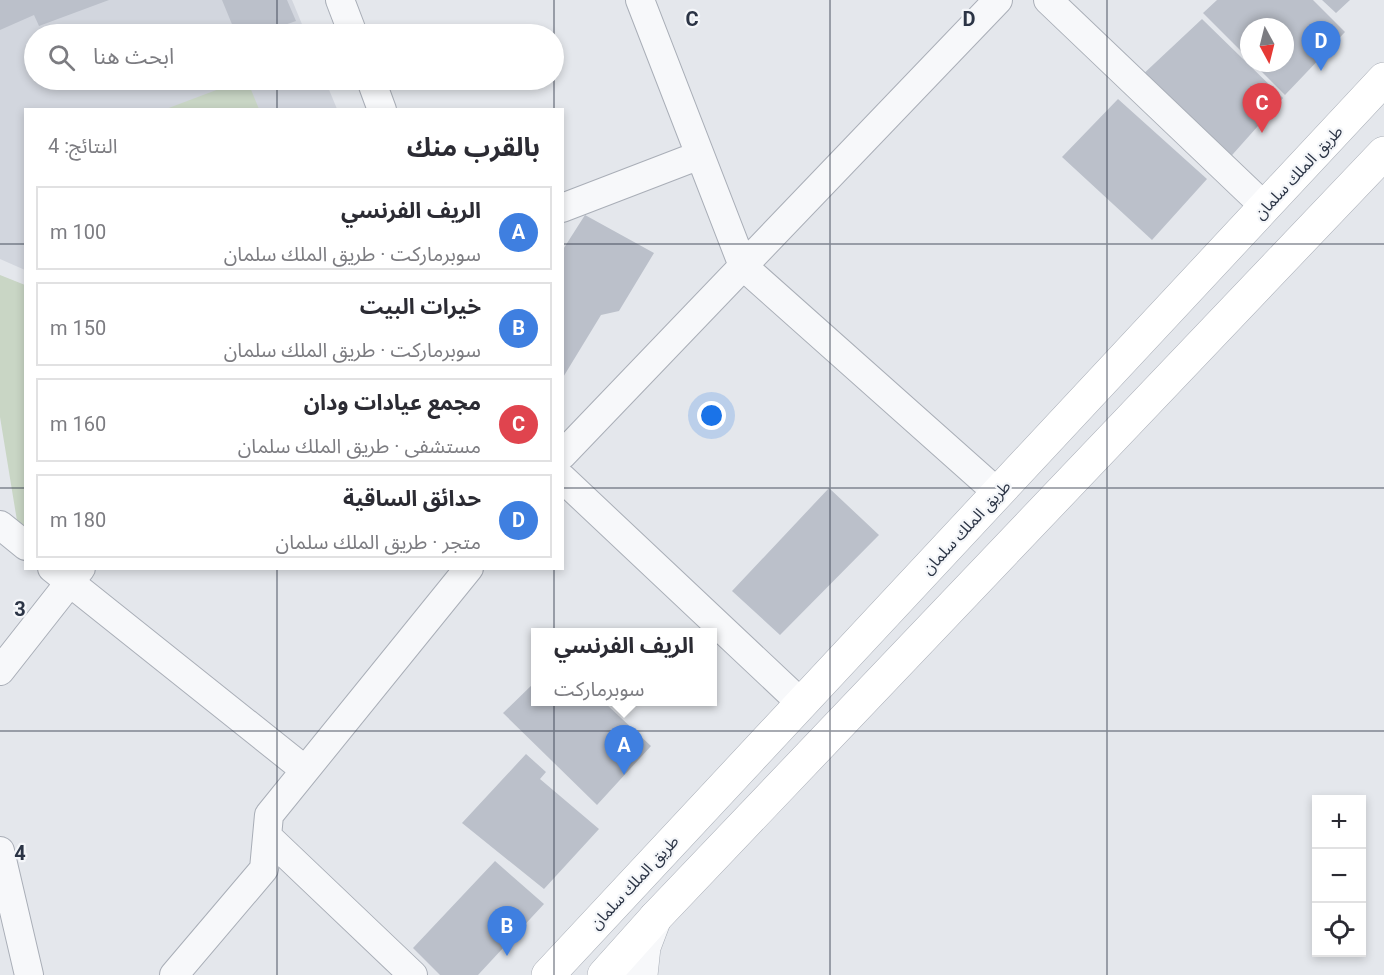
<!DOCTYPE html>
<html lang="ar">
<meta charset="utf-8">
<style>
body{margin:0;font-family:Roboto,"Noto Sans Arabic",sans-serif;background:#f2f2f3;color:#2b2b33;direction:rtl}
.controls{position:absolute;right:18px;bottom:18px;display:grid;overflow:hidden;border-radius:0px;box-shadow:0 3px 9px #0003}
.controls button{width:54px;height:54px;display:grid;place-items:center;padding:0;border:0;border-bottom:2px solid #e1e1e2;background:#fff;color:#2b2b33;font:30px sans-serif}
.compass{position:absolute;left:1240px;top:18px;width:54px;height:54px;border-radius:50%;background:#fff;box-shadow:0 3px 9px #0003;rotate:173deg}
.you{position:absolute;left:712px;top:416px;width:21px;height:21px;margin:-15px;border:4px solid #fff;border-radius:50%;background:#1a73e8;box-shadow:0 0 0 9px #1a73e833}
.badge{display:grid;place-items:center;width:39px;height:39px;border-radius:50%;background:#d1495b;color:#fff;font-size:20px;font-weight:700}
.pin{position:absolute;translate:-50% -50px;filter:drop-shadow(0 2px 3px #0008)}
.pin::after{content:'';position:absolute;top:32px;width:21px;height:18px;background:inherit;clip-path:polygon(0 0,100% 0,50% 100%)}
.popup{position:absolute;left:531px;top:628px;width:186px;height:78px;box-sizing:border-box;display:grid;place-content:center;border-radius:0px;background:#fff;filter:drop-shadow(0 2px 4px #0005);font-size:20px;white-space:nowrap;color:#7c7c81}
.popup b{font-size:22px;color:#2b2b33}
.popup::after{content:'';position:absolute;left:50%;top:100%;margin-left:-12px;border:12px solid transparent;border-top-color:#fff}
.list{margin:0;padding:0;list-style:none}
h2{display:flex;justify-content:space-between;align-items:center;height:78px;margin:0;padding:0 24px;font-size:26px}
h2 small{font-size:20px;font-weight:400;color:#7c7c81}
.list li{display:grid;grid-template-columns:39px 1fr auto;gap:18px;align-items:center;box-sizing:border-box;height:84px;margin:0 12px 12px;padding:0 12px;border:2px solid #e1e1e2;border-radius:0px}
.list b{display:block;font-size:22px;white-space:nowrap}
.list p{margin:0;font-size:20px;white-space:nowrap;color:#7c7c81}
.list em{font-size:20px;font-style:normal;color:#7c7c81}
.icon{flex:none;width:33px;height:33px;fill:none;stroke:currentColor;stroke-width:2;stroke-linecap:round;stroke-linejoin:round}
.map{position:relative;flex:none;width:1384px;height:975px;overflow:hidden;direction:ltr}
.search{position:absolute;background:#fff;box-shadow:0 3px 9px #0003;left:24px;top:24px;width:540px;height:66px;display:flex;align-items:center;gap:15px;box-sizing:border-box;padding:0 21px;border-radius:33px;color:#7c7c81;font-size:22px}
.panel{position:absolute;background:#fff;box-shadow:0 3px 9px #0003;left:24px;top:108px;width:540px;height:462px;border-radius:0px;direction:rtl}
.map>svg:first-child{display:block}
.built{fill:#d2d6de}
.green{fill:#c9d6c5}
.building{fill:#bbc0ca}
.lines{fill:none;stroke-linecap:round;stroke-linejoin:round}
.minor-casing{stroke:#a9aeb7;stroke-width:30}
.tertiary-casing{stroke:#a9aeb7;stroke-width:34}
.secondary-casing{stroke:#a9aeb7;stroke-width:34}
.minor{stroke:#f7f8fa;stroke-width:28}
.tertiary{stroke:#f7f8fa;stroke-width:33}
.secondary{stroke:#fff;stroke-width:33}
.grid{fill:none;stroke:#2b3445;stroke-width:1.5;stroke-opacity:0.55}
.labels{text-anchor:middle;stroke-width:4.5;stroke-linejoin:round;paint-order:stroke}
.street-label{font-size:16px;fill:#2b3445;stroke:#f4f6f9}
.grid-label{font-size:20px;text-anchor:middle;font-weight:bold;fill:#2b3445;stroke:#f4f6f9;stroke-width:4.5;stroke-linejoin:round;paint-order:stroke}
</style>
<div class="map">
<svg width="1384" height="975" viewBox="0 0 1384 975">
<rect width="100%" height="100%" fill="#e4e7ec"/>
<path class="built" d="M 0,0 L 292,0 L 306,34 L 34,34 L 34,80 L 325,80 L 337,109 L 26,110 L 25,270 L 0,259 Z"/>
<path class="green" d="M 243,80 L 247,80 L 259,109 L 166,109 Z
M 0,275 L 25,285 L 25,535 L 19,533 L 0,417 Z"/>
<path class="building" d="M 0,0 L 109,0 L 39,26 L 34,15 L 0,30 Z
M 222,0 L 287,0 L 296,21 L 259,34 L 236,34 Z
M 1217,0 L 1313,0 L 1345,32 L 1285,95 L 1253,63 L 1285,63 L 1285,27 L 1249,27 L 1249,59 L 1203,13 Z
M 1322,0 L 1350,0 L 1336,13 Z
M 1202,19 L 1283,98 L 1225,163 L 1139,78 Z
M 1118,99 L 1207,179 L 1152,240 L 1062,157 Z
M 585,215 L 654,253 L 619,311 L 601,315 L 562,379 L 562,251 Z
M 829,488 L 879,535 L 780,635 L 732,591 Z
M 536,681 L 536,702 L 604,702 L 651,746 L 597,805 L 503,713 Z
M 526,754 L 546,772 L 540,779 L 599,829 L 544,889 L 462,823 Z
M 495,861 L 544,904 L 478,975 L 440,975 L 413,948 Z"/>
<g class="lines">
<g class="minor-casing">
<path id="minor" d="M 340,0 L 353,34
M 640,0 L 743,266 L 998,493
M 1048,0 L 1265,207
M 371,80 L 382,110
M 562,208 L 700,155
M 562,455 L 998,0
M 562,478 L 802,704
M 0,525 L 26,546
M 52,568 L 305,770
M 0,671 L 81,568
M 267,836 L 413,975
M 0,851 L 29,975
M 174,975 L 264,869 L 269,815 L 469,568"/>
</g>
<g class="tertiary-casing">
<path id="tertiary" d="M 641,975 L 644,947 L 655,918"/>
</g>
<g class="secondary-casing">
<path id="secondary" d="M 548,975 L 1384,79
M 604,975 L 655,918 L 1384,153"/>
</g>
<use href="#minor" class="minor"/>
<use href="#tertiary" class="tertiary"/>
<use href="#secondary" class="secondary"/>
</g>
<path class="grid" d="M 277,0 L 277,34M 554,0 L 554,110M 830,0 L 830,975M 1107,0 L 1107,975M 277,80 L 277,110M 0,244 L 26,244M 562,244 L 1384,244M 0,488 L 26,488M 562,488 L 1384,488M 277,568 L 277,975M 554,568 L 554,975M 0,731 L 1384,731"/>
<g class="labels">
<g class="street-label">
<text transform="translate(1298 172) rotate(-47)" y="6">طريق الملك سلمان</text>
<text transform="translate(966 527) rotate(-47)" y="6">طريق الملك سلمان</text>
<text transform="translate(634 882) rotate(-47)" y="6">طريق الملك سلمان</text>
</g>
</g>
<g class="grid-label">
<text x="692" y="26">C</text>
<text x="969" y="26">D</text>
<text x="20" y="616">3</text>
<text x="20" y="860">4</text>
</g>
</svg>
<div class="controls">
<button>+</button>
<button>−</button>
<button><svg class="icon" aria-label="locate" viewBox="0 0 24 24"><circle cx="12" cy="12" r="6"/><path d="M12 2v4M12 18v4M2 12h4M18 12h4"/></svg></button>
</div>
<svg class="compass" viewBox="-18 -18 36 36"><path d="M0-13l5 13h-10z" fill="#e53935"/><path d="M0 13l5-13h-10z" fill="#7c7c81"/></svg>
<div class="you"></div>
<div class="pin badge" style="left:624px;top:775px;background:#3f7fe0">A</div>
<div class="popup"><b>الريف الفرنسي</b>سوبرماركت</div>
<div class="pin badge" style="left:507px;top:956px;background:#3f7fe0">B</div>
<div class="pin badge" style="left:1262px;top:133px;background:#e0444e">C</div>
<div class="pin badge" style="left:1321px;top:71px;background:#3f7fe0">D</div>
<div class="search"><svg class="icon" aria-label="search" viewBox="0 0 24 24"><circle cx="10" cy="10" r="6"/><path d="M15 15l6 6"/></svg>ابحث هنا</div>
<section class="panel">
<h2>بالقرب منك<small>النتائج: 4</small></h2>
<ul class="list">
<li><span class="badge" style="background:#3f7fe0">A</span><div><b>الريف الفرنسي</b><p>سوبرماركت · طريق الملك سلمان</p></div><em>100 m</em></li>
<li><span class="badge" style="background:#3f7fe0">B</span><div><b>خيرات البيت</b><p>سوبرماركت · طريق الملك سلمان</p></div><em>150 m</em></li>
<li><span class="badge" style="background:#e0444e">C</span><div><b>مجمع عيادات ودان</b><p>مستشفى · طريق الملك سلمان</p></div><em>160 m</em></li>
<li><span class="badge" style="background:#3f7fe0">D</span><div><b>حدائق الساقية</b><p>متجر · طريق الملك سلمان</p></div><em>180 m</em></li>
</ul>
</section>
</div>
